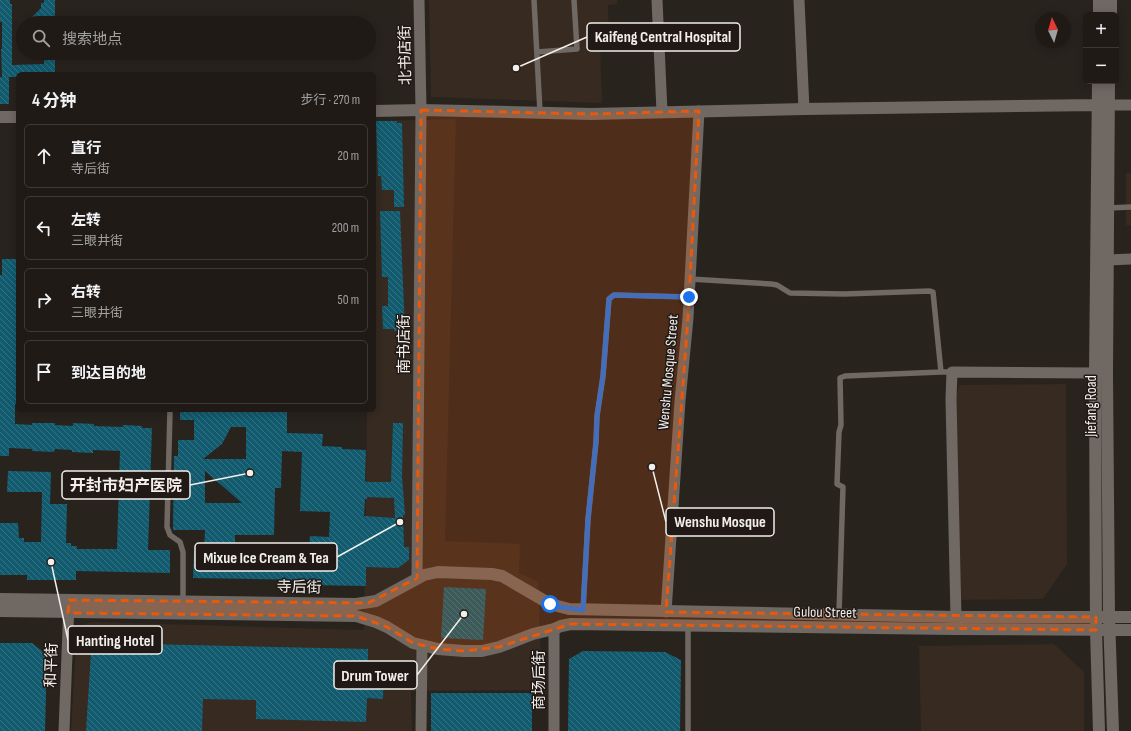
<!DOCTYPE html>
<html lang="zh">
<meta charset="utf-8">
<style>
body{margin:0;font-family:"Sofia Sans Condensed","Noto Sans SC",sans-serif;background:#27231f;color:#f1f3f6}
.controls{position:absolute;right:12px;top:12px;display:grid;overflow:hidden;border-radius:6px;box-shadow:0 2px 10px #0003}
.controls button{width:36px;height:36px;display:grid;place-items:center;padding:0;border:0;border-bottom:1px solid #3c3835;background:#1f1a16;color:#f1f3f6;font:20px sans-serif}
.compass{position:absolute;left:1035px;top:12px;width:36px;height:36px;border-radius:50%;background:#1f1a16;box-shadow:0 2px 10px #0003;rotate:355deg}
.stop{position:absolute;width:12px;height:12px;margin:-9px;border:3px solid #1a73e8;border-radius:50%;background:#fff}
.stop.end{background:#1a73e8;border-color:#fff;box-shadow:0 1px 4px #0008}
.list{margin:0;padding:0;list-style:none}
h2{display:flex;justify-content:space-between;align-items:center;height:52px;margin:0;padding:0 16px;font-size:17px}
h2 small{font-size:13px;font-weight:400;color:#a1a1a1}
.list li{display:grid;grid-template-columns:26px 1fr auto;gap:12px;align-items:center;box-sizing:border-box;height:64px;margin:0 8px 8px;padding:0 8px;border:1px solid #3c3835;border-radius:6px}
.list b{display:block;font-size:15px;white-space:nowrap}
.list p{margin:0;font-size:13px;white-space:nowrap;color:#a1a1a1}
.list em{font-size:13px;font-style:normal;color:#a1a1a1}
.icon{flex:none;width:22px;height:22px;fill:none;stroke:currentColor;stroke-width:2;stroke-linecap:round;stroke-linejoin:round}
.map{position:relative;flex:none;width:1131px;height:731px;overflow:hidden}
.search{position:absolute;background:#1f1a16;box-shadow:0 2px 10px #0003;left:16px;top:16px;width:360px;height:44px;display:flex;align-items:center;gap:10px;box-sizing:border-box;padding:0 14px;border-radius:22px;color:#a1a1a1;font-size:15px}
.panel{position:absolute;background:#1f1a16;box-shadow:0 2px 10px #0003;left:16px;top:72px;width:360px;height:340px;border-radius:6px}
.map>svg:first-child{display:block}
.built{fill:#362a21}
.building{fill:url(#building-back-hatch);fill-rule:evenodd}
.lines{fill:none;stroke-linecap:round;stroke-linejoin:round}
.lane{stroke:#706862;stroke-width:5.5}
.street{stroke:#706862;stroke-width:11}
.secondary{stroke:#706862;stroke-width:12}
.route{stroke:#1a73e8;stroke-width:5}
.marked{fill:#e8590c;fill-opacity:0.2;stroke:#e8590c;stroke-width:3;stroke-dasharray:8 5;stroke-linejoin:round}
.labels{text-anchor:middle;stroke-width:3;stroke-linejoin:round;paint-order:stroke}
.street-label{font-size:15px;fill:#f2eeea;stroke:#201915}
.leader{fill:none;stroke:#f2eeea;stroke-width:1.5}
.callout-dot{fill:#f2eeea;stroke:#201915;stroke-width:1.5}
.callout{fill:#201915;stroke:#f2eeea;stroke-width:1.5}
.callout-label{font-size:16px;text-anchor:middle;font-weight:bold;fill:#f2eeea}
</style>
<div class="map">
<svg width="1131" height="731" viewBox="0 0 1131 731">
<defs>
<pattern id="building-back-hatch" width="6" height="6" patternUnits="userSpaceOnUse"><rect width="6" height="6" fill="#125b6f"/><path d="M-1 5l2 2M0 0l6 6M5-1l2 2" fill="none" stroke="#357384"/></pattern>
</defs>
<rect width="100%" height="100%" fill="#29231e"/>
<path class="built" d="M 429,0 L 617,0 L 617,4 L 608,5 L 609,38 L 600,39 L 602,103 L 431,97 Z
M 456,119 L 445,541 L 520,544 L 519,573 L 538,582 L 542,690 L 411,691 L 412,731 L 71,731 L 77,628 L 84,624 L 93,622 L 364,630 L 367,410 L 374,410 L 374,121 Z
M 1126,173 L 1131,173 L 1131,225 L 1126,225 Z
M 1066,384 L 1067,564 L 1043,599 L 961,600 L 954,404 L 959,385 Z
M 1054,644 L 1084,672 L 1084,731 L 921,731 L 919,646 Z"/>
<path class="building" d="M 0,0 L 10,0 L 10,4 L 12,4 L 12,65 L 44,64 L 44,53 L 55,53 L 55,74 L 18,74 L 18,77 L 9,77 L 9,104 L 0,104 L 0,77 L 2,77 L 1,49 L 2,49 L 2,22 L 0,22 Z
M 44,0 L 55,0 L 55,20 L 52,20 L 52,23 L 26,23 L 41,8 L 41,3 L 44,3 Z
M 376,121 L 397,121 L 397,123 L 402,123 L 404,207 L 394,207 L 394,190 L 382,190 L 381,176 L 378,176 Z
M 380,211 L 400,211 L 405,331 L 394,331 L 394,329 L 383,329 L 382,306 L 388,306 L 388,277 L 382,277 Z
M 2,259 L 18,259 L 18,404 L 15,404 L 15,424 L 32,425 L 32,423 L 55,423 L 55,425 L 73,426 L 73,423 L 94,424 L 94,426 L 123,427 L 123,425 L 142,426 L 142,428 L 152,428 L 148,550 L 170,550 L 170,573 L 76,571 L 76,580 L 27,580 L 27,575 L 0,575 L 0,523 L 18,523 L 19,538 L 24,538 L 24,542 L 41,542 L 42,492 L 7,492 L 8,471 L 51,472 L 50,504 L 67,504 L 66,543 L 71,543 L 71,546 L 77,546 L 77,549 L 117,549 L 120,451 L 93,450 L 93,453 L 72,452 L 72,450 L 55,449 L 54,452 L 32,451 L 32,449 L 9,448 L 9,456 L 0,456 L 0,275 L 2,275 Z
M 180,410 L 287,410 L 287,433 L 323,434 L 322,446 L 342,447 L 342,449 L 366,450 L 365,481 L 368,482 L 391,482 L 393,423 L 403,423 L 402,476 L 405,515 L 403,515 L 404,547 L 409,547 L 409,560 L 398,568 L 366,567 L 366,586 L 308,585 L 308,580 L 193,578 L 194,552 L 204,552 L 205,530 L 173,530 L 174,456 L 178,456 L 178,440 L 194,440 L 194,420 L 180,420 ZM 231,427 L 246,427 L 246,459 L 203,459 L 222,444 ZM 282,451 L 302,452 L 300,511 L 330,512 L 329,537 L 310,536 L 309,554 L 235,553 L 235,535 L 274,535 L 275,488 L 281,488 ZM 205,471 L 242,503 L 205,503 ZM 367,497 L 394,498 L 395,518 L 364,516 L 365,499 L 367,499 Z
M 444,587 L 486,589 L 483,640 L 441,638 Z
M 0,643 L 32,643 L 47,655 L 45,731 L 0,731 Z
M 99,643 L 368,649 L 368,666 L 384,667 L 383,699 L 367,698 L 366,722 L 256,719 L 256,700 L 203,699 L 202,731 L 86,731 L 91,652 L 95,644 Z
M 583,651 L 665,652 L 681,660 L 680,731 L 568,731 L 569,659 Z
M 431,693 L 532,693 L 532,731 L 431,731 Z"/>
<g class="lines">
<path class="lane" d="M 534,0 L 540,112
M 537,52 L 577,49 L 574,0
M 1108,208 L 1131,207
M 690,279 L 771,284 L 777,285 L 790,293 L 844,294 L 930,291 L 933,292 L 941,372 L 952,372
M 170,410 L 167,527 L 170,535 L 180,542 L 183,552 L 183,602
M 583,610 L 588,519 L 596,442 L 597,416 L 603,376 L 609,299 L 614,295 L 689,297
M 839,614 L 843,487 L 837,484 L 839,432 L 841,425 L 840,378 L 845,376 L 941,372
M 688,731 L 688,626"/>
<path class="street" d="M 657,0 L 662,112
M 799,0 L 804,109
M 1109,105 L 1131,105
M 1108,260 L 1131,259
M 417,578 L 421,110 L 419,0
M 666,612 L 680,401 L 688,318 L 699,111
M 956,617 L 951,399 L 952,372 L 1095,373
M 64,731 L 69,603
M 421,731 L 422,645
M 554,731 L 554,629"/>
<path class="secondary" d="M 1099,15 L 1099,0
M 1111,15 L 1111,0
M 1098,81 L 1095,373 L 1096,630 L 1099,731
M 1109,81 L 1107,373 L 1109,618 L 1113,731
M 374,111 L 421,110 L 591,114 L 804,109 L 1098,105
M 0,117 L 18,117
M 0,599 L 356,604 L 376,601 L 424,575 L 438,572 L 492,574 L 502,576 L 550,604 L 569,609 L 956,617 L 1131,617
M 0,611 L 356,616 L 376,622 L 387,627 L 413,643 L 438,649 L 464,651 L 482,651 L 499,647 L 533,634 L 554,629 L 561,626 L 571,624 L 953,629 L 1131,630"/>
</g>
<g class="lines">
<path class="route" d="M 550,604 L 560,607 L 583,610 L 588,519 L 596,442 L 597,416 L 603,376 L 609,299 L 614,295 L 689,297"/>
</g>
<path class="marked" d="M 421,110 L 591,114 L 699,111 L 688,318 L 666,612 L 1096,617 L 1096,630 L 571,624 L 499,647 L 464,651 L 438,649 L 413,643 L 387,627 L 356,616 L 68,613 L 69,600 L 368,603 L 417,578 Z"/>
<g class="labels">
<g class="street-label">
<text transform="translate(405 55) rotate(-91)" y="5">北书店街</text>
<text transform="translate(404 344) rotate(-90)" y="5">南书店街</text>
<text transform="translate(668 372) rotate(-85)" y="5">Wenshu Mosque Street</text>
<text transform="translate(1091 406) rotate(-90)" y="5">Jiefang Road</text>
<text transform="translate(299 587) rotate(1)" y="5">寺后街</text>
<text transform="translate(825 612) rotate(1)" y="5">Gulou Street</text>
<text transform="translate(51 665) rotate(-88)" y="5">和平街</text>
<text transform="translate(539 680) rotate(-90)" y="5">商场后街</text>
</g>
</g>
<path class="leader" d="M516 68L587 37M250 473L190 485M652 467L666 522M400 522L337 557M51 562L68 640M464 614L417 675"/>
<g class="callout-dot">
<circle cx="516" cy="68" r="4"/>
<circle cx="250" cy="473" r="4"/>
<circle cx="652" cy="467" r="4"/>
<circle cx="400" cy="522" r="4"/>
<circle cx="51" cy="562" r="4"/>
<circle cx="464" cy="614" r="4"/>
</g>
<g class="callout">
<rect x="587" y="23" width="153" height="28" rx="4"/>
<rect x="62" y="471" width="128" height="28" rx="4"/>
<rect x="666" y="508" width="108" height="28" rx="4"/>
<rect x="195" y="543" width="142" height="28" rx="4"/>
<rect x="68" y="626" width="94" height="28" rx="4"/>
<rect x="334" y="661" width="83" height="28" rx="4"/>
</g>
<g class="callout-label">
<text x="663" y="42">Kaifeng Central Hospital</text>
<text x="126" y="491">开封市妇产医院</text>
<text x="720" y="527">Wenshu Mosque</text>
<text x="266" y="563">Mixue Ice Cream &amp; Tea</text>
<text x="115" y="646">Hanting Hotel</text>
<text x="375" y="681">Drum Tower</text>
</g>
</svg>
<div class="controls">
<button>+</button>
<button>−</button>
</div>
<svg class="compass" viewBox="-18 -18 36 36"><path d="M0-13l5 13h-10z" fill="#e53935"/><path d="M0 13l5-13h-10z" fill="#a1a1a1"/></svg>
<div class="stop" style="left:550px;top:604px"></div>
<div class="stop end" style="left:689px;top:297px"></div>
<div class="search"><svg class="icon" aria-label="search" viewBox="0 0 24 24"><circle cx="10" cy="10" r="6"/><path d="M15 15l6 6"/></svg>搜索地点</div>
<section class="panel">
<h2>4 分钟<small>步行 · 270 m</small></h2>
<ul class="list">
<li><svg class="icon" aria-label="ahead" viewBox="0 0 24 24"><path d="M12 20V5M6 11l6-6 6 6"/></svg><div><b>直行</b><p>寺后街</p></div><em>20 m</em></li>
<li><svg class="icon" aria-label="left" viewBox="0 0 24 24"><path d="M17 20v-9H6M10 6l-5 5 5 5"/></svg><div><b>左转</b><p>三眼井街</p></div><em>200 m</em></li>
<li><svg class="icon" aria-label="right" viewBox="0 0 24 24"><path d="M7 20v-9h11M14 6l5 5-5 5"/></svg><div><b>右转</b><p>三眼井街</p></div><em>50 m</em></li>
<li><svg class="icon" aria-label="arrive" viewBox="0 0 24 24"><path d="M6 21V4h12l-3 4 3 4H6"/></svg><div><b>到达目的地</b></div></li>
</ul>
</section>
</div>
